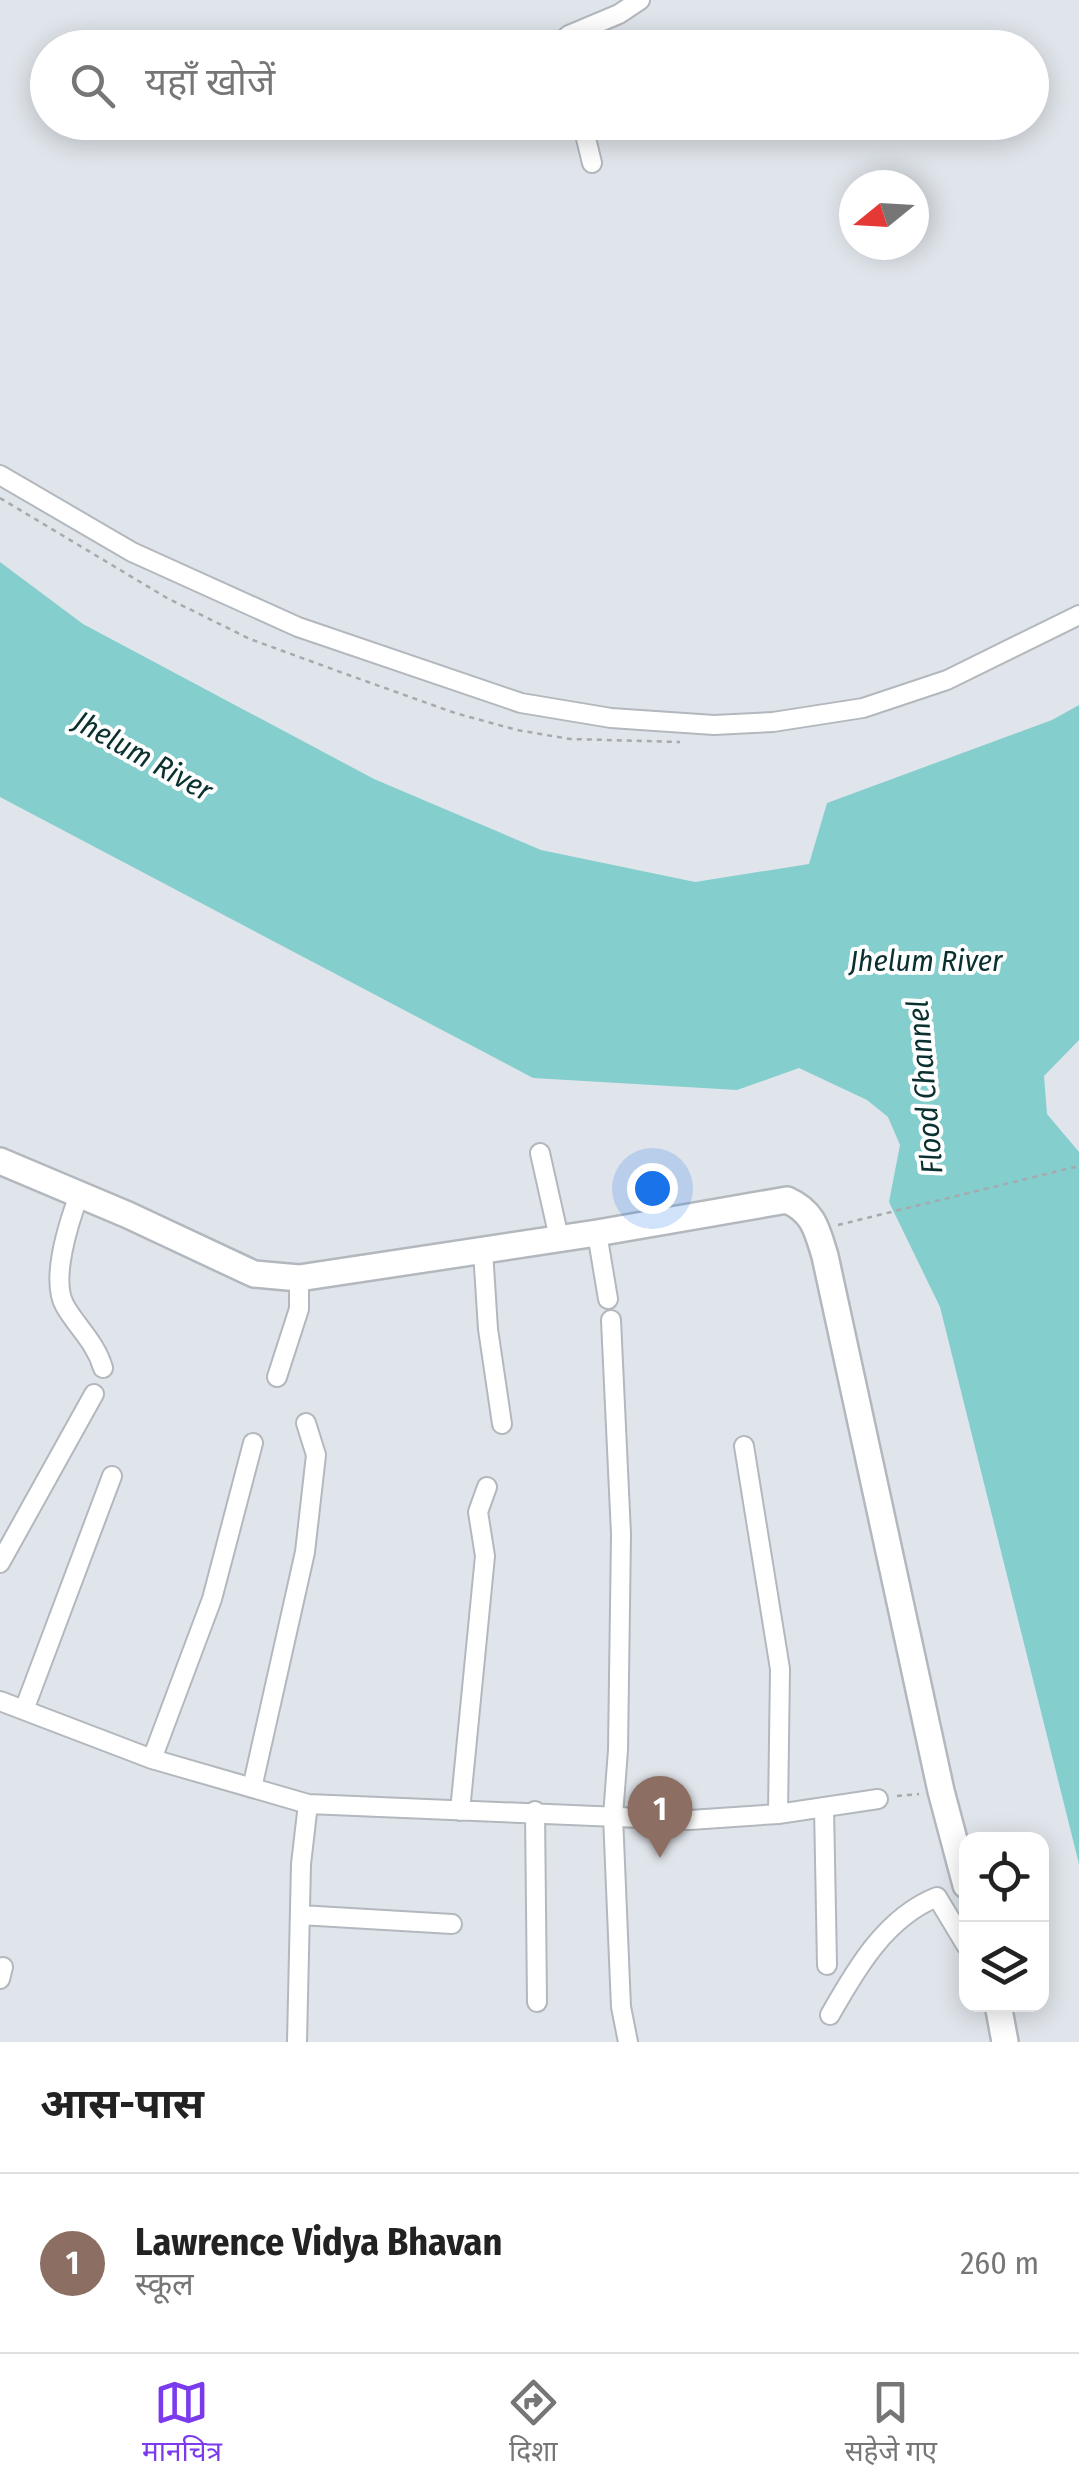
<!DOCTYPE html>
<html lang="hi">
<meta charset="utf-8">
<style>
body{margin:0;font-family:"Fira Sans Condensed","Noto Sans Devanagari",sans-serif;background:#f2f2f2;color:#222}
.controls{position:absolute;right:30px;bottom:30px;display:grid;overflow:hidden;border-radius:20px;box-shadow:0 5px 25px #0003}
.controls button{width:90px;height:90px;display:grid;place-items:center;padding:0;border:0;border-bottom:2px solid #e0e0e0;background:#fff;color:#222;font:50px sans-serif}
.compass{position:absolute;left:839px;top:170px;width:90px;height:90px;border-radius:50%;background:#fff;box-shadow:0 5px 25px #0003;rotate:252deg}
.you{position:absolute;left:652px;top:1188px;width:35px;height:35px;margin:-25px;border:8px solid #fff;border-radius:50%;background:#1a73e8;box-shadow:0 0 0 15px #1a73e833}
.badge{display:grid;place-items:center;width:65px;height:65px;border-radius:50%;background:#7c3aed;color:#fff;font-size:32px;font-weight:700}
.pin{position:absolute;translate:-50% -82px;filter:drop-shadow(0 2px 5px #0008)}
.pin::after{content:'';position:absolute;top:52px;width:35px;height:30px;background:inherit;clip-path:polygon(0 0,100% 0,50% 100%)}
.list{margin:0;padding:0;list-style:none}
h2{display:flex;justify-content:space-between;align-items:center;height:130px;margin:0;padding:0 40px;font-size:42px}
h2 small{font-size:32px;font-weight:400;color:#767676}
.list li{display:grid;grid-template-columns:65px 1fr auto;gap:30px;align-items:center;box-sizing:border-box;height:180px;padding:0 40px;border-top:2px solid #e0e0e0}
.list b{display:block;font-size:38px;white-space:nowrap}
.list p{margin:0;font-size:32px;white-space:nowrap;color:#767676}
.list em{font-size:32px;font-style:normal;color:#767676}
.icon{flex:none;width:55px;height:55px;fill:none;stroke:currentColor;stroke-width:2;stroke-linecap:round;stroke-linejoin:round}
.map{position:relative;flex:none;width:1079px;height:2042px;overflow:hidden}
.search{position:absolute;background:#fff;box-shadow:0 5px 25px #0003;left:30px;right:30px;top:30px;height:110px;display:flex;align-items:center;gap:25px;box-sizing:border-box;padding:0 35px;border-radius:55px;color:#767676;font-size:38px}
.sheet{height:310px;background:#fff}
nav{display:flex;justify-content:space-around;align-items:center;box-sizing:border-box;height:140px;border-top:2px solid #e0e0e0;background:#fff;font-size:28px;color:#767676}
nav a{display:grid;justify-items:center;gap:5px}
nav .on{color:#7c3aed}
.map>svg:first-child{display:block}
.water{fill:#84cece}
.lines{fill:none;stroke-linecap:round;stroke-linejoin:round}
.street-casing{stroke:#b2b8bd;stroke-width:22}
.secondary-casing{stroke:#b2b8bd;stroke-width:30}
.path{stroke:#a6aaae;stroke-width:2.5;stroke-dasharray:5 5;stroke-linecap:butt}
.street{stroke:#fff;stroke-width:18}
.secondary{stroke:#fff;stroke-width:25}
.labels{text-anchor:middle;stroke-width:8;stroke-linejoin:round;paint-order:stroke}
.water-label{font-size:30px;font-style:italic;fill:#0a3030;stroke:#fff}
</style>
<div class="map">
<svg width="1079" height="2042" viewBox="0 0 1079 2042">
<rect width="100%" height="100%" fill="#e0e5eb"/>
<path class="water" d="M 0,562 L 83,624 L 374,779 L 541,850 L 695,882 L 809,864 L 827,803 L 1052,720 L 1079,705 L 1079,1040 L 1044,1076 L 1047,1114 L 1079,1152 L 1079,1864 L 940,1307 L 889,1202 L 900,1145 L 888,1117 L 867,1100 L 799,1068 L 737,1090 L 533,1078 L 0,797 Z"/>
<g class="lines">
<g class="street-casing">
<path id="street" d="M 563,48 L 563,40 L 569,35 L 619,14 L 640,0
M 582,122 L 592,163
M 0,475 L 132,552 L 298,627 L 521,703 L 611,718 L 714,725 L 773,722 L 863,708 L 947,680 L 1079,615
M 540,1153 L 559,1238
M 79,1195 C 69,1222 50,1280 65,1306 C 77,1327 96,1343 103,1368
M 597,1233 L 608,1299
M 483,1251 L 488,1329 L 502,1424
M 611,1320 L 621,1534 L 618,1750 L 613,1816 L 621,2007 L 628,2042
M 277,1377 L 299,1309 L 299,1278
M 744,1446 L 780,1669 L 778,1814
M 0,1563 L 94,1394
M 0,1701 L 152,1759 L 308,1804 L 690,1820 L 778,1814 L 878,1799
M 24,1710 L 112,1476
M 152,1759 L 212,1599 L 253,1443
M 252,1788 L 305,1552 L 316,1455 L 306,1423
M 824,1807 L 827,1965
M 460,1811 L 485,1556 L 478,1512 L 487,1487
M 535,1811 L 537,2002
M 300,1915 L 452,1924
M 0,1979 L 3,1967
M 830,2015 C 856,1969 886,1917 937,1897 L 966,1945
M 297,2042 L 301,1864 L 308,1804"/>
</g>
<g class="secondary-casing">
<path id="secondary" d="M 0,1161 L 128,1215 L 254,1274 L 299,1278 L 597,1233 L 787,1200 C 814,1212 817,1230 825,1256 L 941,1791 L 966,1885
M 998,2004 L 1005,2042"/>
</g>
<path class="path" d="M 0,498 L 167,598 L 250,639 L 354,677 L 455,713 L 517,730 L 570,739 L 680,742
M 838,1225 L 1079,1166
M 897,1796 L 919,1794"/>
<use href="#street" class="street"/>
<use href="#secondary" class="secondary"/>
</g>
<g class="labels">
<g class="water-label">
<text transform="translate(143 756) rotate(29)" y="10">Jhelum River</text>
<text x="926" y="971">Jhelum River</text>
<text transform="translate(925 1087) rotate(-95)" y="10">Flood Channel</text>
</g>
</g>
</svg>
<div class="controls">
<button><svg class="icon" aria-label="locate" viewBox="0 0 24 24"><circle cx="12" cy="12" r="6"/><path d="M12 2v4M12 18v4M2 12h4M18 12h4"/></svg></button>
<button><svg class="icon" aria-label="layers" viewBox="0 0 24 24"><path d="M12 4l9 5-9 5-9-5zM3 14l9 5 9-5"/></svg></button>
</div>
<svg class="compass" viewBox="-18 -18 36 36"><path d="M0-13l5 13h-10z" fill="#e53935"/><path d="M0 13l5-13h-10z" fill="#767676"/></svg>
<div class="you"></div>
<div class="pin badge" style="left:660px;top:1858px;background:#8d6e63">1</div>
<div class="search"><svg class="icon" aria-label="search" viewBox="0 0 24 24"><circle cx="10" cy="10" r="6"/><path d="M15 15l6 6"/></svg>यहाँ खोजें</div>
</div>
<section class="sheet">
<h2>आस-पास<small></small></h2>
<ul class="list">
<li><span class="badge" style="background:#8d6e63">1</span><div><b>Lawrence Vidya Bhavan</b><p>स्कूल</p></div><em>260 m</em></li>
</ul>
</section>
<nav>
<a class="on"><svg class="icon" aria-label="map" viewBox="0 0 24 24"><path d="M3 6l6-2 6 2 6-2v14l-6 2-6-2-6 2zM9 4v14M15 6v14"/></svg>मानचित्र</a>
<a><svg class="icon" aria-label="directions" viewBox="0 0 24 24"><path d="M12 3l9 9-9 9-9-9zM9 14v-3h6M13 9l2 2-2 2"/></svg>दिशा</a>
<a><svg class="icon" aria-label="saved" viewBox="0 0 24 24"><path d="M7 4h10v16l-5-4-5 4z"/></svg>सहेजे गए</a>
</nav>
